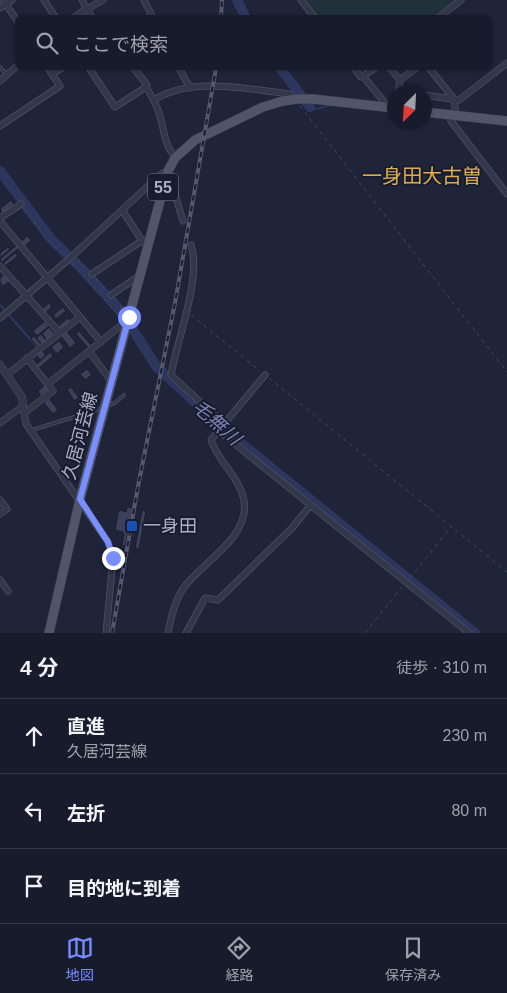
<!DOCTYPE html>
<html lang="ja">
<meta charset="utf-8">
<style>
body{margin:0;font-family:Helvetica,"Noto Sans JP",sans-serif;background:#202433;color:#f1f3f6}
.compass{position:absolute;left:387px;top:85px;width:45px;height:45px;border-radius:50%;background:#171b2b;box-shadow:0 1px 4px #0004;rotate:204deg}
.stop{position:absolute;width:15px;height:15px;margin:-11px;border:4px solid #798eff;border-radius:50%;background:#fff}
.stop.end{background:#798eff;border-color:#fff;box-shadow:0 1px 5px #0008}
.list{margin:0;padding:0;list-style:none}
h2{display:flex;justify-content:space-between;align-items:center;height:65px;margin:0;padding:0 20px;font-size:21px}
h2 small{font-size:16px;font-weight:400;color:#9ea1a9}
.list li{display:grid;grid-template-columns:32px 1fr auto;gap:15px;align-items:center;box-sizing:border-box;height:75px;padding:0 20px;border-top:1px solid #363947}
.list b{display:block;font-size:19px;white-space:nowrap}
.list p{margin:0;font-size:16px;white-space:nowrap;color:#9ea1a9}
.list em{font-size:16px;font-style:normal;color:#9ea1a9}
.icon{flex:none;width:28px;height:28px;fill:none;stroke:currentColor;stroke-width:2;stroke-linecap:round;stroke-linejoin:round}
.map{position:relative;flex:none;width:507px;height:633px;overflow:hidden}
.search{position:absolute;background:#171b2b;box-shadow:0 1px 4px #0004;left:15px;right:15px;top:15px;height:55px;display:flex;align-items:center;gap:12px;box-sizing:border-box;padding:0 18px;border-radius:8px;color:#9ea1a9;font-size:19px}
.sheet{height:290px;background:#171b2b}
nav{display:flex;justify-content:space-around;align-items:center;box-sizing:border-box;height:70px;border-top:1px solid #363947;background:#171b2b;font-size:14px;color:#9ea1a9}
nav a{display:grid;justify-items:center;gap:2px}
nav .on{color:#798eff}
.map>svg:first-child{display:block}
.green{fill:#21313a}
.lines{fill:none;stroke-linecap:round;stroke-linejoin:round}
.stream{stroke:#2d375e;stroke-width:2}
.river{stroke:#2d375e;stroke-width:10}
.building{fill:#3a3f5a;stroke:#1a1e30}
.service-casing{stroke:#4d5164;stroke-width:4}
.minor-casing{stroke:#4d5164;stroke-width:7}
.tertiary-casing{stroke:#4d5164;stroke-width:8}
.primary-casing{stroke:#3c4053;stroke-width:10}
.path{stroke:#3b4d55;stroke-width:1;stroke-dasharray:4 4;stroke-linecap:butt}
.service{stroke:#323749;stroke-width:2.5}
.minor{stroke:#323749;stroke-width:5.5}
.tertiary{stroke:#323749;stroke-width:7}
.primary{stroke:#50556a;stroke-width:9}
.rail-casing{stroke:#545971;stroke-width:4}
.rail{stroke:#181c2e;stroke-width:2;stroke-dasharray:5.5;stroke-linecap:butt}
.route{stroke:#798eff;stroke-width:6}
.transit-dot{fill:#1a4fb4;stroke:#181c2e;stroke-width:2}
.labels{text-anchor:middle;stroke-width:4;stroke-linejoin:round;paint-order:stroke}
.shield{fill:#181c2e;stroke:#808498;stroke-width:1}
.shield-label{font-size:16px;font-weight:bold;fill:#acb0c6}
.street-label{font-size:18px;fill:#acb0c6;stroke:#181c2e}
.poi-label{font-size:18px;fill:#acb0c6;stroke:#181c2e;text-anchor:start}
.water-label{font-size:19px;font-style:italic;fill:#7a85b6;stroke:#181c2e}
.quarter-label{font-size:20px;fill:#dcad52;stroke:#181c2e}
</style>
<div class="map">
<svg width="507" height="633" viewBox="0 0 507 633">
<rect width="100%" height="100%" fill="#1f2439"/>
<path class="green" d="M 305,0 L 456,0 L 434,18 L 318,17 Z"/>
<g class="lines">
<path class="stream" d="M 310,107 L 318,109 L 330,105
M 0,305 L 5,311
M 8,314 L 37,347"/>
<path class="river" d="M 237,0 L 246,18
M 280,68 L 310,107
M 0,171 L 51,239 L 80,267 L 118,308 L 130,325 L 156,366 L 226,431 L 475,633"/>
</g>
<path class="building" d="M 11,200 L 14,204 L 2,214 L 0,209 Z
M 27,236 L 31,240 L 25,246 L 21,242 Z
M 17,245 L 19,248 L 1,263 L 0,259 Z
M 8,247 L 10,249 L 0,258 L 0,253 Z
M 15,253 L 18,256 L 5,266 L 3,263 Z
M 4,275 L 10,281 L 3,286 L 0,282 L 0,278 Z
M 49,303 L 52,307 L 45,313 L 42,309 Z
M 63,307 L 66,311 L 56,319 L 53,315 Z
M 68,318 L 71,322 L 60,330 L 57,327 Z
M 45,321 L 49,326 L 37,336 L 33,331 Z
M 49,327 L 54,333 L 47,340 L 42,334 Z
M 66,330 L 76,343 L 70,348 L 60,335 Z
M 79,331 L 91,345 L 88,348 L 76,334 Z
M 41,334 L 46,340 L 42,344 L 36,338 Z
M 34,336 L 41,344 L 37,347 L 31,339 Z
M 59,341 L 64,347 L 57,354 L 51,347 Z
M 41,350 L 46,355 L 40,360 L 36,354 Z
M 50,352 L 53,356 L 39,368 L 36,365 Z
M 87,369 L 92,375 L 85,380 L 80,374 Z
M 45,385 L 49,390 L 41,396 L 38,391 Z
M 71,387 L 79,398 L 74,401 L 67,389 Z
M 49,398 L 58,410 L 53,414 L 44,403 Z
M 127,507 L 133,508 L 125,546 L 122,545 L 124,534 L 123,534 L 123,532 L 115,530 L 118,513 L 120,510 L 126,512 Z
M 142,510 L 146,511 L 139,549 L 135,548 Z"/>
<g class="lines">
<g class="service-casing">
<path id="service" d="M 0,67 L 6,74
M 108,406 L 116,402 L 124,395
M 32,430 L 103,408"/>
</g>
<g class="minor-casing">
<path id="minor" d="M 3,0 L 18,22
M 44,0 L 56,18
M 82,0 L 92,18
M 144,0 L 153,18
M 301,0 L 315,18
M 0,8 L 12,0
M 87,9 L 103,0
M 73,18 L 87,8
M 438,18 L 461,0
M 89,68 L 115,107 L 146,87
M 134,68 L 147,85 L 146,87 C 151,95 156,104 159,113 C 165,131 163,142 175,158
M 179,68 L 190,88
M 354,68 L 361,77 L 363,76 L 389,108
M 390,68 L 400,80 L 398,92
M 429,68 L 454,99 L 456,116
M 52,74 L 62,68
M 363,76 L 375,68
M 400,80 L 416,68
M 0,81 L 18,65
M 424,95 L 459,100 L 507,63
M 154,100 C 191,76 248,89 290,94 L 295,99
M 449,115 L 451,121 L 507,194
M 0,126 L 60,86 L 48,68
M 122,210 L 143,242
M 0,218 L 21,204
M 0,221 L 101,342
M 0,266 L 60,333
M 92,274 L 143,240
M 111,295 L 139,276
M 0,318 L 69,259 L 161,174 L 168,171 L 183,221
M 89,351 L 111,381
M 8,374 L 80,317
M 48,384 L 124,323 L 126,326
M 24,413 L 53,391 L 27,358
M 0,423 L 23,406 L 26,424 L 108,542 L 113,559 L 106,633
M 224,424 L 265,375
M 219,431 L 469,633
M 0,500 L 7,509 L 0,514
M 0,580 L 8,591
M 168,633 C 171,618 175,599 185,586 C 204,561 250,537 244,501 C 240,477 218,462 211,440 L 224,424 L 171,375 C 177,340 202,277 191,245
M 186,633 L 205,598 L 218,600 L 292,528 L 310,506"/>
</g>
<g class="tertiary-casing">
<path id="tertiary" d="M 0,365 L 22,397 L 23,406"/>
</g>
<g class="primary-casing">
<path id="primary" d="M 424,112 L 507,121
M 49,633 L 80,499 L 168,171 L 175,158 L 195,140 L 263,107 L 283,101 L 296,99 L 313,99 L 394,108"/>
</g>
<path class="path" d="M 300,106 L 507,372
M 24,209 L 50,242 L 64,255
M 77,259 L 88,271
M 72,263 L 121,318
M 96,279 L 107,291
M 115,299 L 124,310
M 191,315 L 260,371
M 269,378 L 507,572
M 410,578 L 451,527
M 365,633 L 402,587"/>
<use href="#service" class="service"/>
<use href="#minor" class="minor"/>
<use href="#tertiary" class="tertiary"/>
<use href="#primary" class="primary"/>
<g class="rail-casing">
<path id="rail" d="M 221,18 L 222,0
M 112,633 L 139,481 L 175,303 L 216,68"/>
</g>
<use href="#rail" class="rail"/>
</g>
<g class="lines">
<path class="route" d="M 113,558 L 108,542 L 80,499 L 129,317"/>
</g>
<rect class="transit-dot" x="126" y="520" width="12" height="12" rx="2.5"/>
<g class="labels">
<rect class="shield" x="148" y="173.5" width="30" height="27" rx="4"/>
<g class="shield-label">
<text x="163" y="193">55</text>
</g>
<g class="street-label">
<text transform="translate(80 436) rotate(-75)" y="6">久居河芸線</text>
</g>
<g class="poi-label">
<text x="143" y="532">一身田</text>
</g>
<g class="water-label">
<text transform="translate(217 422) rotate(42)" y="7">毛無川</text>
</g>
<g class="quarter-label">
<text x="422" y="183">一身田大古曽</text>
</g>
</g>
</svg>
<svg class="compass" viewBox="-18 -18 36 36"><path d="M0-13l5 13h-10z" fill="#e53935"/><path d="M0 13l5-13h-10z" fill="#9ea1a9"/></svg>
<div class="stop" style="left:129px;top:317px"></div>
<div class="stop end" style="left:113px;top:558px"></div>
<div class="search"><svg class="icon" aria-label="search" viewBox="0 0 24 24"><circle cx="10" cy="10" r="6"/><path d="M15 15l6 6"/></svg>ここで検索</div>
</div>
<section class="sheet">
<h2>4 分<small>徒歩 · 310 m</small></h2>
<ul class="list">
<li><svg class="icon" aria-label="ahead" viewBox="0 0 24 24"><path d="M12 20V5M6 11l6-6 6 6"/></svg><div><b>直進</b><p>久居河芸線</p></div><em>230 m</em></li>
<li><svg class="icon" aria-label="left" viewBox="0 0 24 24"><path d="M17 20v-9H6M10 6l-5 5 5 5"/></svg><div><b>左折</b></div><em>80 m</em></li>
<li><svg class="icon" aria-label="arrive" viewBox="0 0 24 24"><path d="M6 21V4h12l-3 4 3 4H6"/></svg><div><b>目的地に到着</b></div></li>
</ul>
</section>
<nav>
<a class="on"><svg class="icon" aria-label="map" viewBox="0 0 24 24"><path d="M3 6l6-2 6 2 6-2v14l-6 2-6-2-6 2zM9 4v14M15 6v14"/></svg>地図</a>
<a><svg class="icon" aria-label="directions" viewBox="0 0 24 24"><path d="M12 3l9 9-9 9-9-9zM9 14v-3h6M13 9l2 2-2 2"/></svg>経路</a>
<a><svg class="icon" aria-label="saved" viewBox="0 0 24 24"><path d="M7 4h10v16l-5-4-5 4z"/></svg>保存済み</a>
</nav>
